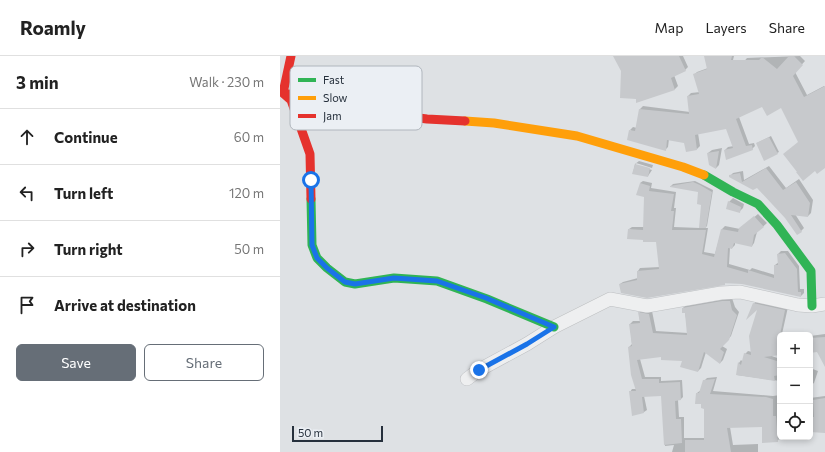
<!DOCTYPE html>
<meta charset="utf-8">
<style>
body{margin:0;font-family:Commissioner,sans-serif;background:#f6f6f6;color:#222}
.controls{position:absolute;right:12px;bottom:12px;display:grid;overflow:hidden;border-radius:6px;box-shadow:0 2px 6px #0003}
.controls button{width:36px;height:36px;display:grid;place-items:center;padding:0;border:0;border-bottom:1px solid #e0e0e0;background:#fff;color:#222;font:20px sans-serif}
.scale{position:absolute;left:12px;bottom:10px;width:91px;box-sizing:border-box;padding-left:4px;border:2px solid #26303c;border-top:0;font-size:11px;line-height:14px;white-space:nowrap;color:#26303c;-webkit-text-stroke:3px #ebeff4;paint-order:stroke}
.stop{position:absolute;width:12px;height:12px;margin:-9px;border:3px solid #1a73e8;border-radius:50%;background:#fff}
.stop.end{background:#1a73e8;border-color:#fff;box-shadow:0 1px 4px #0008}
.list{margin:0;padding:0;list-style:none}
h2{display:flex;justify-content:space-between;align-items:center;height:52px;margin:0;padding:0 16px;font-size:17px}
h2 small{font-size:13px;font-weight:400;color:#767676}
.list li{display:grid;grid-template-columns:26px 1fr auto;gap:12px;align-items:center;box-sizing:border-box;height:56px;padding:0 16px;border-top:1px solid #e0e0e0}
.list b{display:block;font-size:15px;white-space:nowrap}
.list em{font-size:13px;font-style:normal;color:#767676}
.actions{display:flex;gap:8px;padding:12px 16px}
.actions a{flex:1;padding:9px 0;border:1px solid #666e77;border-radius:6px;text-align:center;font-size:14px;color:#666e77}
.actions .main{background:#666e77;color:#fff}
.icon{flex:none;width:22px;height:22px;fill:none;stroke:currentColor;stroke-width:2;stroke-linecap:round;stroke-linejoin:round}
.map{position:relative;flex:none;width:545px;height:396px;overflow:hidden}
header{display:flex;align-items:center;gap:24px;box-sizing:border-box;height:56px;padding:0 20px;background:#fff;border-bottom:1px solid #e0e0e0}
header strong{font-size:19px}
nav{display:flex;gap:22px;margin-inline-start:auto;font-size:14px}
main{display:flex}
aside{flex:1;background:#fff}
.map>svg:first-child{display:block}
.shadow{fill:#0003}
.building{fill:#c7c9cc}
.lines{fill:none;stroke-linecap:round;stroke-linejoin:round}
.street-casing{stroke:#bdbfc2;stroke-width:14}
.street{stroke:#eeeff0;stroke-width:13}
.fast{stroke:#30b455;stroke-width:9}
.slow{stroke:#ff9f0a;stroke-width:9}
.jam{stroke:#e5322d;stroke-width:9}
.route{stroke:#1a73e8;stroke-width:5}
.key{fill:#ebeff4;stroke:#b0b6bd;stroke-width:1}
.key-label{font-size:11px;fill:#26303c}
</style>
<header>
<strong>Roamly</strong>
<nav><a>Map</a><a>Layers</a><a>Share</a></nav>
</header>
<main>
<aside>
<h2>3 min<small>Walk · 230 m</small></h2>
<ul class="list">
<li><svg class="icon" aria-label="ahead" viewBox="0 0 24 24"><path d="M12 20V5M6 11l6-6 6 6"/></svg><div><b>Continue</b></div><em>60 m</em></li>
<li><svg class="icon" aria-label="left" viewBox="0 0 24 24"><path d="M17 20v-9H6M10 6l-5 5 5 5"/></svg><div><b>Turn left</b></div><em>120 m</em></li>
<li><svg class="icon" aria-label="right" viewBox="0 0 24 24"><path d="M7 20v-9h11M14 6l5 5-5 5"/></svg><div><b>Turn right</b></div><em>50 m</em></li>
<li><svg class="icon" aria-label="arrive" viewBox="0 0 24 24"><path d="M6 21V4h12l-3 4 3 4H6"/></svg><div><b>Arrive at destination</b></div></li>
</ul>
<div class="actions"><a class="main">Save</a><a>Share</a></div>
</aside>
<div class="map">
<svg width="545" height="396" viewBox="0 0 545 396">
<rect width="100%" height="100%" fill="#dee1e4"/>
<path class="shadow" d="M 334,0 L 403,0 L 408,11 L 405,14 L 394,19 L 398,30 L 395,33 L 357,46 L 357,42 Z
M 425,0 L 454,0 L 448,24 L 467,2 L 520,0 L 525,5 L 515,16 L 527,39 L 544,30 L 545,31 L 545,111 L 519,86 L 502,51 L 483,49 L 459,61 L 469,88 L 474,87 L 475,90 L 472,93 L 445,94 L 448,91 L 454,90 L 447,72 L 418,77 L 420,90 L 417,93 L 405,86 L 389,83 L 388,91 L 385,94 L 350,74 L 353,71 L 357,72 L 360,53 L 363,50 L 410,56 L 408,40 L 411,37 L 420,36 L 414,19 L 417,16 L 428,12 Z
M 491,80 L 499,96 L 497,97 L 477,87 Z
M 442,92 L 439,109 L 436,112 L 428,97 L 432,94 Z
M 359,105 L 373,109 L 372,112 L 356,107 L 356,109 L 372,114 L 368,120 L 353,117 L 355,108 Z
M 489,110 L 506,132 L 519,123 L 533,144 L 531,157 L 528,160 L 515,158 L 524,172 L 521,175 L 506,161 L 477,130 L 473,133 L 450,120 L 453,117 L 463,115 L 464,124 Z
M 363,125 L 372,127 L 371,132 L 396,136 L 394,152 L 396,152 L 394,171 L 420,172 L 422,148 L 419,135 L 391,130 L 393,128 L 415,125 L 433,134 L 427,170 L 425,172 L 428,172 L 424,196 L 435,198 L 442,173 L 445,170 L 460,173 L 478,158 L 487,167 L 477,176 L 474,187 L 472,190 L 455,186 L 455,189 L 452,192 L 450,192 L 449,208 L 470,214 L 472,212 L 495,219 L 495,209 L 499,206 L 498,198 L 501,195 L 508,195 L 519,210 L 520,233 L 524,233 L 524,237 L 521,240 L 462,227 L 340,228 L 343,226 L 358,222 L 358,215 L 360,212 L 380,211 L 377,185 L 349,173 L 352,171 L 364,171 L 365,140 L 360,127 Z
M 453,142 L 464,148 L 463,152 L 459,156 L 449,146 Z
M 452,242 L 455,251 L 459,256 L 451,280 L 442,290 L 447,293 L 443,304 L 440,307 L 426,296 L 421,312 L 418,315 L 404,304 L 382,300 L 360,303 L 365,321 L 381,321 L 381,325 L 402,324 L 403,341 L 401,343 L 398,344 L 399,361 L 404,361 L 404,382 L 425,382 L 425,352 L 417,337 L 421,334 L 424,325 L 427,322 L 437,321 L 433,335 L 493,340 L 500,339 L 500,382 L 497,385 L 483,370 L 450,371 L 453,389 L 478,388 L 478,396 L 392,396 L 394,389 L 385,390 L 382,339 L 364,340 L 367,354 L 364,356 L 353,358 L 350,336 L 352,333 L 356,333 L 349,291 L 352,288 L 350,268 L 353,265 L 360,265 L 359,257 L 362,254 L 372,255 L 376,275 L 408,277 L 405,256 L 403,252 L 405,250 Z
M 477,244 L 508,251 L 502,278 L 513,276 L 516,279 L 500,279 L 500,298 L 479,251 L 474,248 Z
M 545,278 L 545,308 L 537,295 L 530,296 L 530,280 Z
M 468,295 L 476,297 L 478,295 L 500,303 L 500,325 L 457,319 L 459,307 L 461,304 L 463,306 L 465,298 Z
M 530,312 L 538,315 L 534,327 L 531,329 L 530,329 Z
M 545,340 L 545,376 L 530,376 L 530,342 Z"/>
<path class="building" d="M 333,0 L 399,0 L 406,15 L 391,22 L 395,34 L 356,47 L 356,43 L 340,42 L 341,15 Z
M 424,0 L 452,0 L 451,4 L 479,4 L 482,1 L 497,13 L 509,0 L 514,0 L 523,9 L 513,20 L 524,41 L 545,30 L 545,112 L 537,118 L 535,115 L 523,125 L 516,116 L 517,116 L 503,98 L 518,86 L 501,52 L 487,60 L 482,51 L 456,63 L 466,90 L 472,89 L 473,94 L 446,104 L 444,94 L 453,92 L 446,73 L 415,79 L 417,94 L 406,96 L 404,87 L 387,84 L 386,95 L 347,84 L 349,74 L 355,75 L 359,53 L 409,58 L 407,40 L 419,38 L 413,18 L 427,13 Z
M 489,81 L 498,98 L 484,105 L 476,87 Z
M 439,95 L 436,113 L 429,109 L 427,97 Z
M 355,108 L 370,112 L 368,121 L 352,118 Z
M 486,112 L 503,134 L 516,126 L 530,147 L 528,161 L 511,159 L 522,176 L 517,179 L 505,162 L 477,132 L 473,134 L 449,121 L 449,119 L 460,117 L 462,126 Z
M 413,126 L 420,129 L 432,136 L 426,172 L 419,172 L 421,149 L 417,148 L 418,136 L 390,131 L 390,130 Z
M 360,127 L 370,130 L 369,135 L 394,138 L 391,155 L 394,155 L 392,174 L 426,174 L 422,198 L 434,201 L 441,173 L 458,176 L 459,172 L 474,160 L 484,171 L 474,179 L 472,191 L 454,187 L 452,193 L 448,192 L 447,211 L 468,217 L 468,214 L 494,222 L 494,209 L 498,209 L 497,198 L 505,197 L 517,213 L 518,236 L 521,236 L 521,241 L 462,228 L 445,227 L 445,229 L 367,242 L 341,237 L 339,228 L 357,224 L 357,215 L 379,213 L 376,186 L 363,186 L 363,184 L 347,183 L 348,173 L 363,174 L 364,141 L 356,139 Z
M 448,145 L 461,151 L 460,157 L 446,153 Z
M 442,245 L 450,245 L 452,254 L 457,259 L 449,284 L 440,293 L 444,296 L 440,308 L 424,296 L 418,316 L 400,311 L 402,305 L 381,304 L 381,301 L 357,304 L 362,323 L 379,323 L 379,327 L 400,326 L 401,344 L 395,345 L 396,363 L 401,363 L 402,387 L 384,389 L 381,340 L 362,341 L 364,357 L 352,360 L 349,335 L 356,335 L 351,319 L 348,291 L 352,290 L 349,268 L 360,267 L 358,256 L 369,258 L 373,277 L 407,279 L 405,257 L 402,257 L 402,252 Z
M 473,247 L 505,254 L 500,279 L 500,299 L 484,301 L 500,306 L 500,319 L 494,320 L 495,325 L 456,319 L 458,306 L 461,309 L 464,297 L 471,299 L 469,280 L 477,254 L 466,264 Z
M 545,281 L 545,311 L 537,296 L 530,297 L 530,282 Z
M 435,323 L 430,338 L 486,341 L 493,343 L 493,360 L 496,360 L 498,386 L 482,387 L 482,371 L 447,372 L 451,396 L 405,396 L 405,384 L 424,384 L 424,353 L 421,352 L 421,348 L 415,348 L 416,337 L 419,337 L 423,324 Z
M 545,342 L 545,377 L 530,376 L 530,361 L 534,361 L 533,344 Z"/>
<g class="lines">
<g class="street-casing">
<path id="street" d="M 187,323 L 199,314 L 247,288 L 274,271 L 330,243 L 367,250 L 441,237 L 460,236 L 518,249 L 532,250 L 545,248"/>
</g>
<use href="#street" class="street"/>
<path class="fast" d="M 424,119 L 453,136 L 478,148 L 497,169 L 531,215 L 532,250
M 31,143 L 32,189 L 37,202 L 47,212 L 65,226 L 75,228 L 114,222 L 157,225 L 207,243 L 274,271"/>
<path class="slow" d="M 185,65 L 214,67 L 297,80 L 403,111 L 424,119"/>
<path class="jam" d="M 11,0 L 3,37 L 11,44 L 30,98 L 31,143
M 3,37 L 115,59 L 147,63 L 185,65"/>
</g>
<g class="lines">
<path class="route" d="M 31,124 L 32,189 L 37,202 L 47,212 L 65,226 L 75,228 L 114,222 L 157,225 L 206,242 L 274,271 L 247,288 L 199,314"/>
</g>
<rect x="10" y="10" width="132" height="64" rx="6" class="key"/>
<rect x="18" y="22" width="18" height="4" fill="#30b455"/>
<rect x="18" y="40" width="18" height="4" fill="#ff9f0a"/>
<rect x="18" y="58" width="18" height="4" fill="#e5322d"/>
<g class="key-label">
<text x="43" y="28">Fast</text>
<text x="43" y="46">Slow</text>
<text x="43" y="64">Jam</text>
</g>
</svg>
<div class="controls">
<button>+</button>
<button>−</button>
<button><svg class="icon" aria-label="locate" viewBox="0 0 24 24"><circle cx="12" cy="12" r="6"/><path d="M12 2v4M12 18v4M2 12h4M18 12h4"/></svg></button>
</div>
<div class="scale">50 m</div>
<div class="stop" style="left:31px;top:124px"></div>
<div class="stop end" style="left:199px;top:314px"></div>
</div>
</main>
